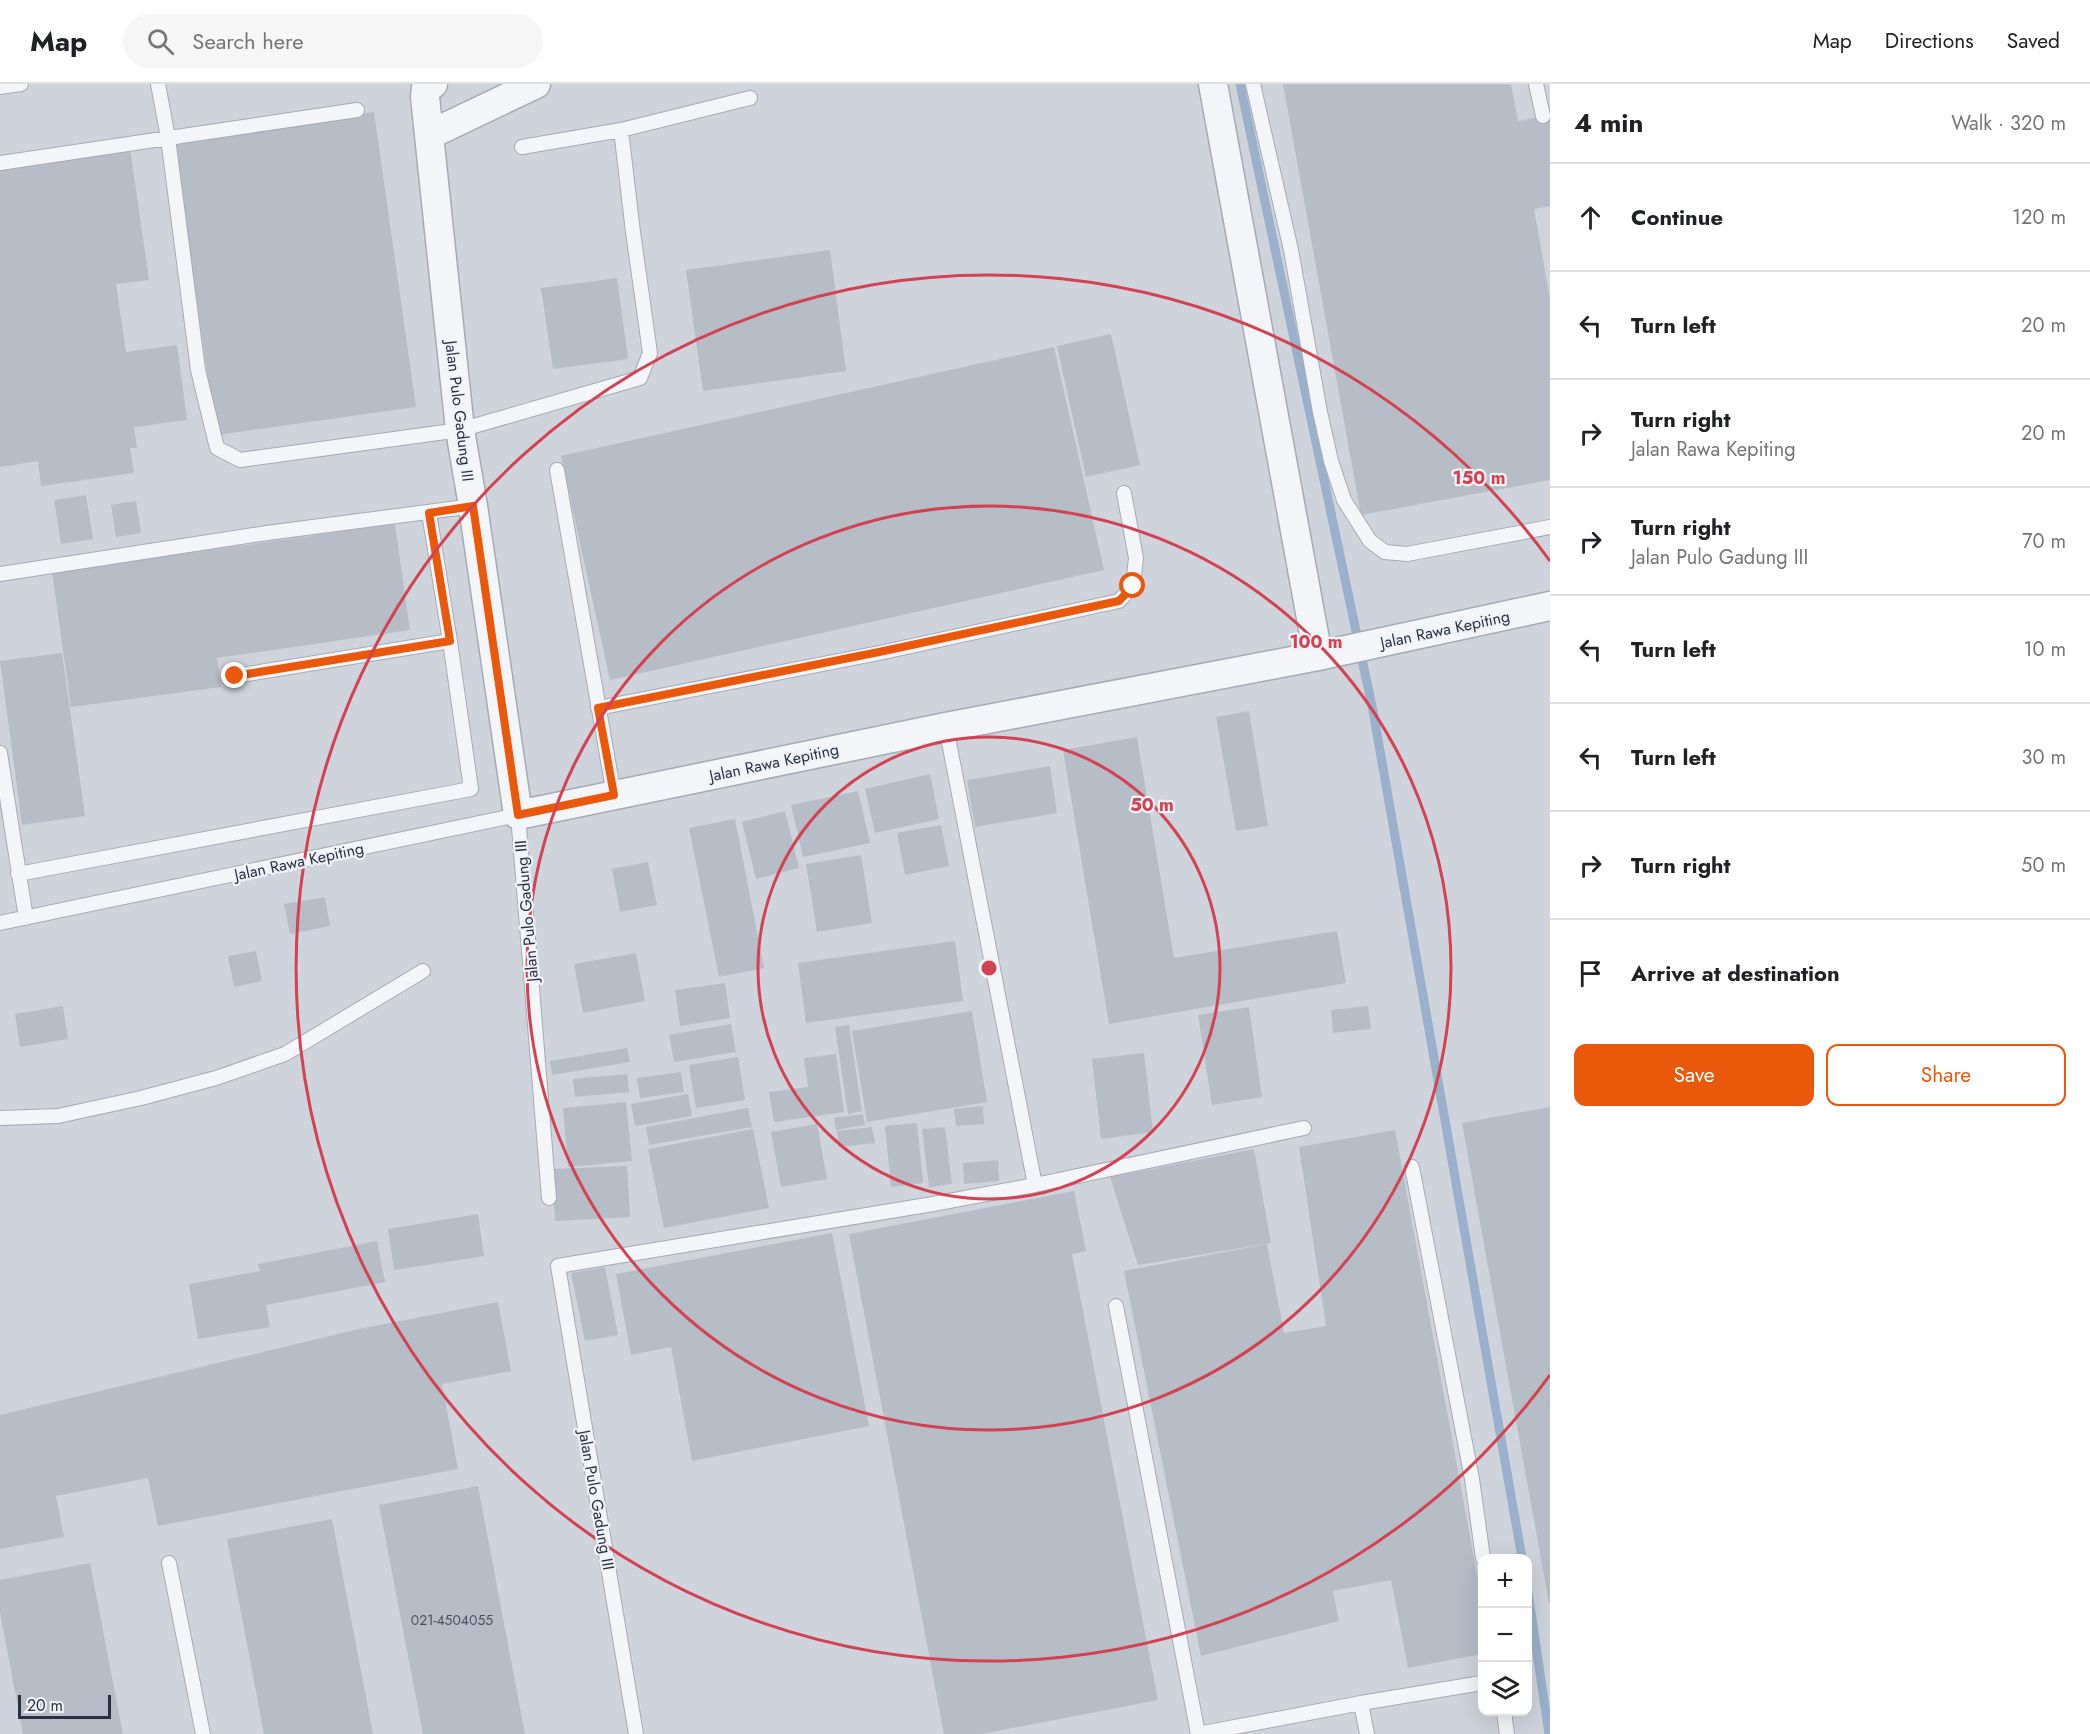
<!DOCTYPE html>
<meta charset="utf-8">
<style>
body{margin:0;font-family:Jost,sans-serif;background:#f6f6f6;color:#202124}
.controls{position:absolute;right:18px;bottom:18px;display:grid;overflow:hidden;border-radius:12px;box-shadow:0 6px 24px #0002}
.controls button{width:54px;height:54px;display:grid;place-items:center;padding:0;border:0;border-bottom:2px solid #e0e0e0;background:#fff;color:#202124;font:30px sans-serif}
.scale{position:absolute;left:18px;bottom:15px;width:93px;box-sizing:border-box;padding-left:6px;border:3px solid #283142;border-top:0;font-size:16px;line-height:21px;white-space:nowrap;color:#283142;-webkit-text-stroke:4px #f0f3f7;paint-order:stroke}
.stop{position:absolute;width:18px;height:18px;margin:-14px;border:4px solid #ea580c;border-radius:50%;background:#fff}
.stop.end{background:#ea580c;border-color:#fff;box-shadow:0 2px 6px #0008}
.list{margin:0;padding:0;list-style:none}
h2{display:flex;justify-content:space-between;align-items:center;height:78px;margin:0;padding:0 24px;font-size:26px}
h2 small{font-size:20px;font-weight:400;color:#757577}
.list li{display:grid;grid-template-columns:39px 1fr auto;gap:18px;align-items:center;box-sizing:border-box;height:108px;padding:0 24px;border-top:2px solid #e0e0e0}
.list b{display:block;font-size:22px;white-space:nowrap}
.list p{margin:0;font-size:20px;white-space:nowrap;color:#757577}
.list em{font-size:20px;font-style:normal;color:#757577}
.actions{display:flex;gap:12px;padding:18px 24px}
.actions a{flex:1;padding:14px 0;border:2px solid #ea580c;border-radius:12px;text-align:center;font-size:21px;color:#ea580c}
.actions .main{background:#ea580c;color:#fff}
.icon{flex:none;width:33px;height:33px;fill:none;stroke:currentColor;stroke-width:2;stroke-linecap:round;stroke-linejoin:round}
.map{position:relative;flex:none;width:1550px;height:1650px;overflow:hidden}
header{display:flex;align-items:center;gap:36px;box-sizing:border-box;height:84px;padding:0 30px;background:#fff;border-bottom:2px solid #e0e0e0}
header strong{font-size:28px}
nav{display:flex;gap:33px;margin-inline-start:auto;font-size:21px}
.search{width:420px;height:54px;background:#f6f6f6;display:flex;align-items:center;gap:15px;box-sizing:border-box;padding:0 21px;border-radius:33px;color:#757577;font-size:22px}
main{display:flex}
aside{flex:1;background:#fff}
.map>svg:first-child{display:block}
.built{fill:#ced3dc;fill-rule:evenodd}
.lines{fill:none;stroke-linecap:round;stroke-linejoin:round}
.stream{stroke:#9ab0cb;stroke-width:9}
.building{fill:#b7bdc7}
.lane-casing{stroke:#a5abb4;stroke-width:16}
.street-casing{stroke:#a5abb4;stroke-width:31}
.lane{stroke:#f3f5f8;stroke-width:14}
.street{stroke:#f3f5f8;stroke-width:28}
.route{stroke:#ea580c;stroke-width:8}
.ring{fill:none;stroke:#d34152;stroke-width:3}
.labels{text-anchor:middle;stroke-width:4.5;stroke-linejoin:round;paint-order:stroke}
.number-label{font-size:14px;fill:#4c5463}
.street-label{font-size:16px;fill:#283142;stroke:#f0f3f7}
.centre{fill:#d34152;stroke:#f0f3f7;stroke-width:3}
.ring-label{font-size:18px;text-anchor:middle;font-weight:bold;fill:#d34152;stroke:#f0f3f7;stroke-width:4.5;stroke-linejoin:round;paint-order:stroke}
</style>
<header>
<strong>Map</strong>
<div class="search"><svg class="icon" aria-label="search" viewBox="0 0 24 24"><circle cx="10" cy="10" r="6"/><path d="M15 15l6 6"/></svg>Search here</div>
<nav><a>Map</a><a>Directions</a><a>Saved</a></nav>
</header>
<main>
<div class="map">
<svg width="1550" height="1650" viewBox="0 0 1550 1650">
<rect width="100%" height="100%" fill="#e0e4ea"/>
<path class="built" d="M 0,0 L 1550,0 L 1550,1650 L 0,1650 ZM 1482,1474 L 1528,1474 L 1528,1628 L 1482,1628 Z"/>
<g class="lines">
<path class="stream" d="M 1240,0 L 1373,627 L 1522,1474
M 1528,1508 L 1549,1650"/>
</g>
<path class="building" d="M 1283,0 L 1511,0 L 1518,37 L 1550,31 L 1550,122 L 1534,125 L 1550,215 L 1550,396 L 1361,431 Z
M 374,28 L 416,323 L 216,351 L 174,56 Z
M 130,64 L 149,196 L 116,200 L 126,268 L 177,261 L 187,336 L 134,343 L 137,364 L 130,364 L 134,389 L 41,402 L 38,377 L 0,383 L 0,82 Z
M 830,166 L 846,287 L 703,307 L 686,186 Z
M 617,194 L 628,275 L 553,285 L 541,204 Z
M 1111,250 L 1140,381 L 1086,393 L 1057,262 Z
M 1054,263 L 1104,486 L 610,596 L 561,372 Z
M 86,411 L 93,455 L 61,460 L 54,416 Z
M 136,417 L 141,449 L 116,453 L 111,421 Z
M 395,440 L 410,546 L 217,574 L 221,603 L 71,623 L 52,488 Z
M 62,569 L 85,732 L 22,741 L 0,577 Z
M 1249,627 L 1268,742 L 1236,747 L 1216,633 Z
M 1137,653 L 1174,874 L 1337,847 L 1346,899 L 1109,940 L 1063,666 Z
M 1050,682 L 1057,729 L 975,743 L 967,696 Z
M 930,690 L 939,735 L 875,749 L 865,705 Z
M 858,707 L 870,759 L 803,773 L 791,721 Z
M 785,727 L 799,784 L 756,795 L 742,738 Z
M 735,735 L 764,884 L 719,893 L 689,744 Z
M 941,741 L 949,782 L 905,791 L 897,749 Z
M 861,771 L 872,839 L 817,848 L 806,780 Z
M 648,778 L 657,821 L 620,828 L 612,785 Z
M 325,813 L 330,842 L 290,850 L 284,820 Z
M 955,857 L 963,917 L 806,939 L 798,879 Z
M 256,867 L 262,897 L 234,903 L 228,872 Z
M 636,869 L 645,917 L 583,929 L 574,880 Z
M 725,899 L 730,934 L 680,942 L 675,906 Z
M 63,922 L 68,955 L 20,963 L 15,930 Z
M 1368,922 L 1371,945 L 1333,949 L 1331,926 Z
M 1249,923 L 1262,1013 L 1212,1021 L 1198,931 Z
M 972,927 L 987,1018 L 867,1038 L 852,947 Z
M 731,940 L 736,968 L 674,978 L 669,951 Z
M 849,941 L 862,1027 L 848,1030 L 835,943 Z
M 627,964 L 630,978 L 552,991 L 550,977 Z
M 1144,969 L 1153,1048 L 1101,1055 L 1092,975 Z
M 836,970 L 844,1028 L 774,1038 L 769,1008 L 808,1003 L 804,974 Z
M 738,973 L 745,1016 L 696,1024 L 689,981 Z
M 681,988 L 684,1008 L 640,1014 L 637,994 Z
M 627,990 L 629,1008 L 575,1013 L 573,995 Z
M 688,1010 L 692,1032 L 635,1042 L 631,1020 Z
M 626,1018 L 632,1077 L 568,1083 L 563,1024 Z
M 983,1022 L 984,1040 L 956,1042 L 954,1025 Z
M 1550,1023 L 1550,1519 L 1549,1519 L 1462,1039 Z
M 748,1024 L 752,1043 L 649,1061 L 646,1043 Z
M 863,1030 L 865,1041 L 836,1046 L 834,1034 Z
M 917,1039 L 923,1099 L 891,1103 L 885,1042 Z
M 817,1040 L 827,1095 L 781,1103 L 771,1048 Z
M 872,1043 L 875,1059 L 839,1063 L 837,1047 Z
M 945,1043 L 952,1100 L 929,1103 L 922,1045 Z
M 753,1045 L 769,1124 L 664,1144 L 648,1065 Z
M 1395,1046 L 1482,1517 L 1482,1570 L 1408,1584 L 1391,1496 L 1333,1507 L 1339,1537 L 1201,1572 L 1124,1187 L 1267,1160 L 1284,1249 L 1326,1242 L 1299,1063 Z
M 1254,1065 L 1271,1159 L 1138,1181 L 1110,1093 Z
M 998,1076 L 999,1097 L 964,1100 L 963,1079 Z
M 627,1082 L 630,1133 L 555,1137 L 552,1085 Z
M 1074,1107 L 1086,1167 L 1072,1170 L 1158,1616 L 982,1650 L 944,1650 L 849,1150 Z
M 478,1130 L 484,1172 L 394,1186 L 388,1145 Z
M 832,1149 L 869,1342 L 692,1377 L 671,1263 L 631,1271 L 616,1190 Z
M 377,1157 L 385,1198 L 266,1221 L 270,1243 L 198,1255 L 189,1200 L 260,1187 L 258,1180 Z
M 605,1183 L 618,1251 L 585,1257 L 571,1189 Z
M 498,1218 L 511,1287 L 442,1300 L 458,1385 L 158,1442 L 148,1394 L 56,1412 L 64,1453 L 0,1465 L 0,1331 L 359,1245 Z
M 478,1402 L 525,1650 L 423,1650 L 379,1421 Z
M 332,1435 L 373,1650 L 264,1650 L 227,1455 Z
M 90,1479 L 123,1650 L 23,1650 L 0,1528 L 0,1496 Z"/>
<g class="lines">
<g class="lane-casing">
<path id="lane" d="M 158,0 L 168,54 L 198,286 L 217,364 L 240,376 L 460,346 L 640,294 L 650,269 L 633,148 L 621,46 L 522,63
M 1253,0 L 1291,166 L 1320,328 L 1331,377 L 1344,416 L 1370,457 L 1385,468 L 1407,470 L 1550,443
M 1536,0 L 1543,32
M 0,3 L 21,0
M 621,46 L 750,14
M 0,79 L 357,26
M 557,386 L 614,711
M 0,490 L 267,449 L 473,422
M 235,592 L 450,557 L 429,429
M 598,624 L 879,569 L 1119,517 L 1133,502 L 1136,474 L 1124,409
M 946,643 L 1035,1101
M 0,669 L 26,834
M 18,790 L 471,705 L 450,557
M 0,839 L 518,731 L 549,1114
M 0,1034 L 58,1032 L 141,1014 L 216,994 L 285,970 L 423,887
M 1412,1083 L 1472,1395 L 1483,1474
M 1116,1222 L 1198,1650 L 1361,1619 L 1367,1650
M 169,1479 L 203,1650
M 1361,1619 L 1482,1599
M 1504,1628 L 1507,1650
M 636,1650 L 558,1182 L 933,1120 L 1035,1101 L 1304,1044"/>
</g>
<g class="street-casing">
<path id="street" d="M 433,0 L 426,4 L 425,13 L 460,346 L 473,422 L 518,731 L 946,643 L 1318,572 L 1550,522
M 1213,0 L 1318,572
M 429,51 L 536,0"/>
</g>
<use href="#lane" class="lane"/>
<use href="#street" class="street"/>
</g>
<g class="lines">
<path class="route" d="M 235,592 L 450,557 L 429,429 L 473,422 L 518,731 L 614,711 L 598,624 L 879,568 L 1119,517 L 1133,502"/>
</g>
<g class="ring">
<circle cx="989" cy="884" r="231"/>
<circle cx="989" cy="884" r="462"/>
<path d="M1550 1291A693 693 0 1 1 1550 477"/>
</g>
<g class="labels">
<g class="number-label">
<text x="452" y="1541">021-4504055</text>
</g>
<g class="street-label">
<text transform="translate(460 327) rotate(83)" y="6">Jalan Pulo Gadung III</text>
<text transform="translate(1445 545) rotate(-12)" y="6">Jalan Rawa Kepiting</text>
<text transform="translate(774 678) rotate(-12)" y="6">Jalan Rawa Kepiting</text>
<text transform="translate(299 777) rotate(-12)" y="6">Jalan Rawa Kepiting</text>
<text transform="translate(526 827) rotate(-95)" y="6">Jalan Pulo Gadung III</text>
<text transform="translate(597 1416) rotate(80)" y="6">Jalan Pulo Gadung III</text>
</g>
</g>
<circle cx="989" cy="884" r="9" class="centre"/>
<g class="ring-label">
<text x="1479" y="400">150 m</text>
<text x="1316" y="564">100 m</text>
<text x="1152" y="727">50 m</text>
</g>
</svg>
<div class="controls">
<button>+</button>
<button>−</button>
<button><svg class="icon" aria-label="layers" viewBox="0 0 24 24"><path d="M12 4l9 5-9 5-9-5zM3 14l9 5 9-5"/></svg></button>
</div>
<div class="scale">20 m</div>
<div class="stop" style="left:1133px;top:502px"></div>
<div class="stop end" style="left:235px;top:592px"></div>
</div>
<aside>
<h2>4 min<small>Walk · 320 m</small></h2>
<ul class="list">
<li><svg class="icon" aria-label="ahead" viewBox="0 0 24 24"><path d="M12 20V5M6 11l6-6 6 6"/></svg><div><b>Continue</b></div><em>120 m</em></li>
<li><svg class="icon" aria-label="left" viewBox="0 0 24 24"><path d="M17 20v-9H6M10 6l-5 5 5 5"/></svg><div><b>Turn left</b></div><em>20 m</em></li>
<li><svg class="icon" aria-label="right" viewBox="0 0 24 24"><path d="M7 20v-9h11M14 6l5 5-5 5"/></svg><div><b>Turn right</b><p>Jalan Rawa Kepiting</p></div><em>20 m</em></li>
<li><svg class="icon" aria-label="right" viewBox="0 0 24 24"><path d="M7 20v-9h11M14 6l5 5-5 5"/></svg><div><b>Turn right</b><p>Jalan Pulo Gadung III</p></div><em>70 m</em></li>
<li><svg class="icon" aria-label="left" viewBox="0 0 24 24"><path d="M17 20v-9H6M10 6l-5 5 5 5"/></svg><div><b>Turn left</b></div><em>10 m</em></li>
<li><svg class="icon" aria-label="left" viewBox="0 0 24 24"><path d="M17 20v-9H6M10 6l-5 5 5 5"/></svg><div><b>Turn left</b></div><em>30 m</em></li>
<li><svg class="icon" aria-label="right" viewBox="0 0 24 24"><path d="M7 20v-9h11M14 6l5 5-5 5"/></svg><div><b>Turn right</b></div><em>50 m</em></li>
<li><svg class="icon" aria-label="arrive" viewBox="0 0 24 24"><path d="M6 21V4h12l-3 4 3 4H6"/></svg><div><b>Arrive at destination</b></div></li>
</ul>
<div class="actions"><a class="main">Save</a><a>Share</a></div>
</aside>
</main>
